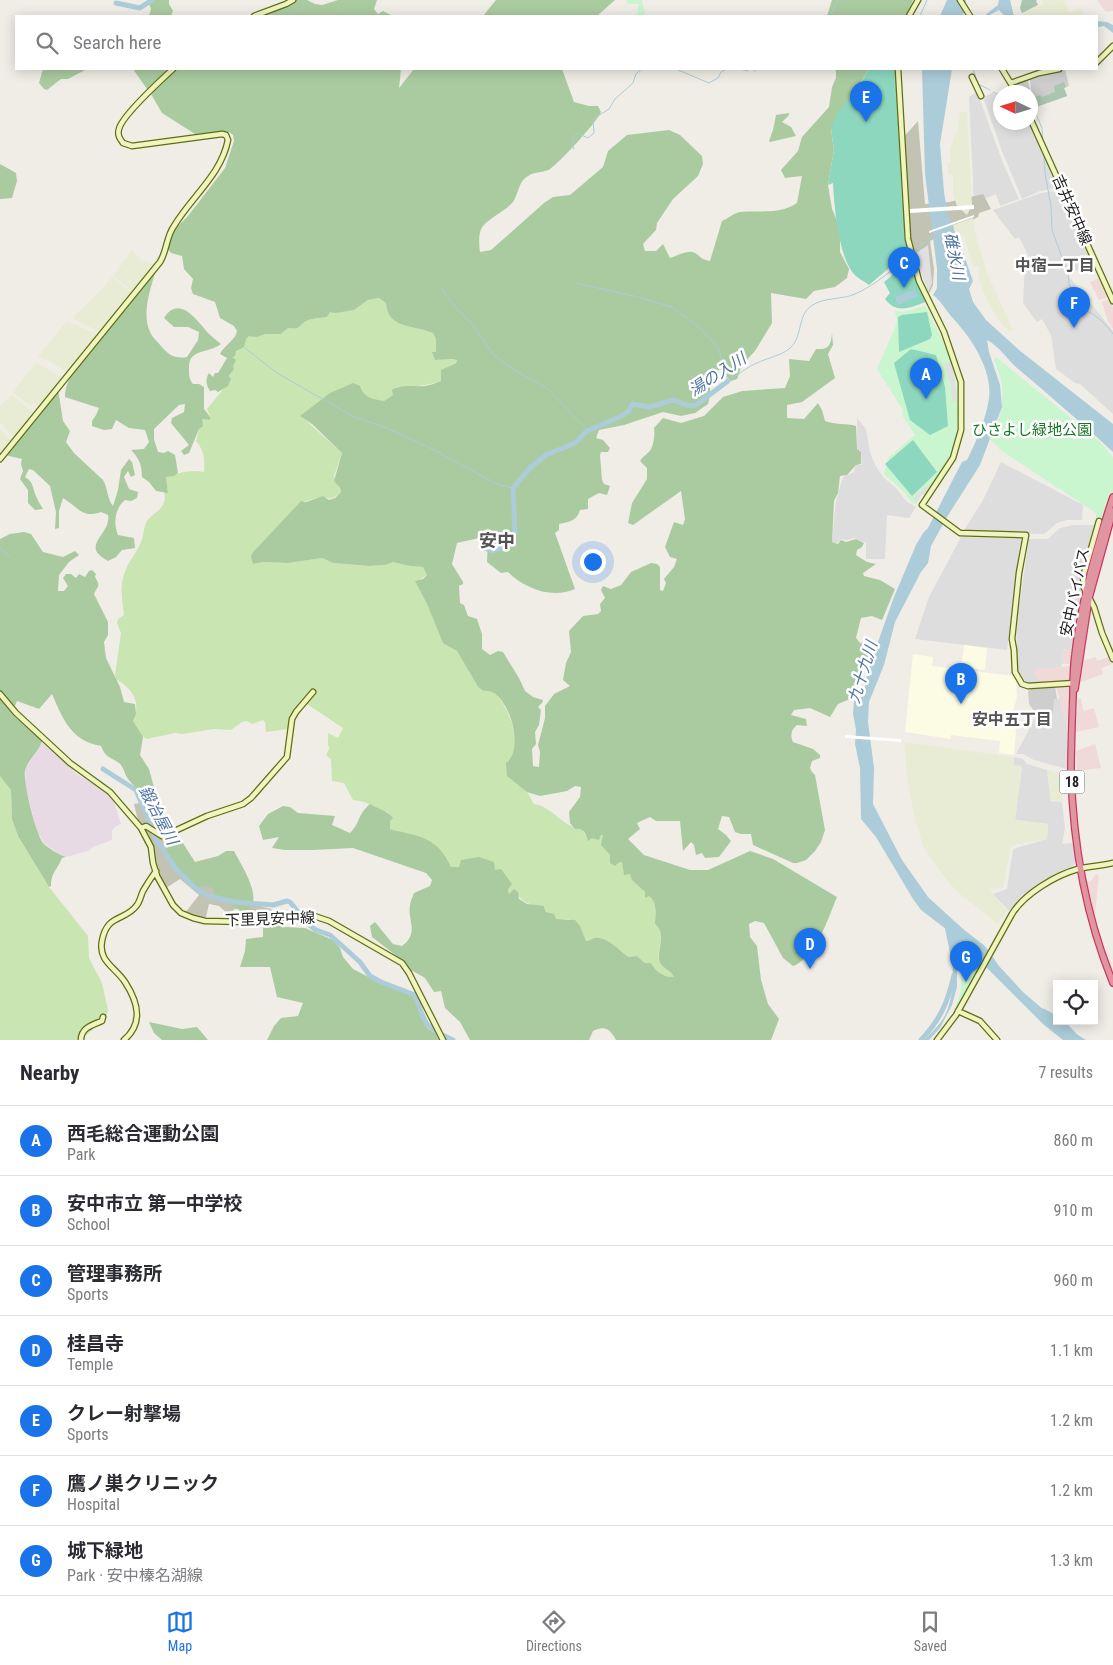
<!DOCTYPE html>
<meta charset="utf-8">
<style>
body{margin:0;font-family:"Roboto Condensed","Noto Sans JP",sans-serif;background:#f2f2f3;color:#2b2b33}
.controls{position:absolute;right:15px;bottom:15px;display:grid;overflow:hidden;border-radius:0px;box-shadow:0 2px 12px #0003}
.controls button{width:45px;height:45px;display:grid;place-items:center;padding:0;border:0;border-bottom:1px solid #e1e1e2;background:#fff;color:#2b2b33;font:25px sans-serif}
.compass{position:absolute;left:993px;top:85px;width:45px;height:45px;border-radius:50%;background:#fff;box-shadow:0 2px 12px #0003;rotate:274deg}
.you{position:absolute;left:592px;top:561px;width:18px;height:18px;margin:-12px;border:4px solid #fff;border-radius:50%;background:#1a73e8;box-shadow:0 0 0 8px #1a73e833}
.badge{display:grid;place-items:center;width:32px;height:32px;border-radius:50%;background:#1a73e8;color:#fff;font-size:16px;font-weight:700}
.pin{position:absolute;translate:-50% -41px;filter:drop-shadow(0 1px 2px #0008)}
.pin::after{content:'';position:absolute;top:26px;width:18px;height:15px;background:inherit;clip-path:polygon(0 0,100% 0,50% 100%)}
.list{margin:0;padding:0;list-style:none}
h2{display:flex;justify-content:space-between;align-items:center;height:65px;margin:0;padding:0 20px;font-size:21px}
h2 small{font-size:16px;font-weight:400;color:#7c7c81}
.list li{display:grid;grid-template-columns:32px 1fr auto;gap:15px;align-items:center;box-sizing:border-box;height:70px;padding:0 20px;border-top:1px solid #e1e1e2}
.list b{display:block;font-size:19px;white-space:nowrap}
.list p{margin:0;font-size:16px;white-space:nowrap;color:#7c7c81}
.list em{font-size:16px;font-style:normal;color:#7c7c81}
.icon{flex:none;width:28px;height:28px;fill:none;stroke:currentColor;stroke-width:2;stroke-linecap:round;stroke-linejoin:round}
.map{position:relative;flex:none;width:1113px;height:1040px;overflow:hidden}
.search{position:absolute;background:#fff;box-shadow:0 2px 12px #0003;left:15px;right:15px;top:15px;height:55px;display:flex;align-items:center;gap:12px;box-sizing:border-box;padding:0 18px;border-radius:0px;color:#7c7c81;font-size:19px}
.sheet{height:555px;background:#fff}
nav{display:flex;justify-content:space-around;align-items:center;box-sizing:border-box;height:70px;border-top:1px solid #e1e1e2;background:#fff;font-size:14px;color:#7c7c81}
nav a{display:grid;justify-items:center;gap:2px}
nav .on{color:#1a73e8}
.map>svg:first-child{display:block}
.residential{fill:#dedddd}
.commercial{fill:#efdad8}
.industrial{fill:#e8dae4}
.education{fill:#fbfce3}
.religious{fill:#cecece}
.construction{fill:#c3c3b3}
.farmland{fill:#e9ecd4}
.grass{fill:#c8e5b2}
.forest{fill:#aacba0}
.cemetery{fill:#aac6b0}
.park{fill:#c9f5cf}
.pitch{fill:#8dd7bf}
.parking{fill:#e0e0e0}
.water{fill:#acccd9}
.pier{fill:#fff}
.lines{fill:none;stroke-linecap:round;stroke-linejoin:round}
.stream{stroke:#acccd9;stroke-width:1}
.river{stroke:#acccd9;stroke-width:5}
.secondary-casing{stroke:#5f6f0f;stroke-width:7}
.highway-casing{stroke:#cb3661;stroke-width:8}
.secondary{stroke:#eff4c1;stroke-width:4.5}
.highway{stroke:#df96a0;stroke-width:5.5}
.labels{text-anchor:middle;stroke-width:5;stroke-linejoin:round;paint-order:stroke}
.shield{fill:#fff;stroke:#636363;stroke-width:1}
.shield-label{font-size:14px;font-weight:bold;fill:#202020}
.street-label{font-size:15px;fill:#202020;stroke:#fff}
.park-label{font-size:15px;fill:#167624;stroke:#fff}
.water-label{font-size:16px;font-style:italic;fill:#5174a0;stroke:#fff}
.neighbourhood-label{font-size:16px;font-weight:bold;fill:#535353;stroke:#fff}
.quarter-label{font-size:18px;font-weight:bold;fill:#535353;stroke:#fff}
</style>
<div class="map">
<svg width="1113" height="1040" viewBox="0 0 1113 1040">
<rect width="100%" height="100%" fill="#f0ede7"/>
<path class="residential" d="M 977,92 L 1003,163 L 1019,199 L 1000,206 L 996,194 L 974,203 L 969,97 Z
M 992,93 L 999,95 L 1000,122 L 1004,123 L 1005,127 L 1013,123 L 1029,123 L 1058,188 L 1040,191 L 1022,199 L 1002,151 L 983,97 Z
M 1060,190 L 1094,266 L 1066,273 L 1113,331 L 1113,414 L 1080,384 L 1075,383 L 1056,369 L 1051,335 L 1042,319 L 1037,322 L 1023,303 L 1025,261 L 1030,259 L 1019,237 L 1015,239 L 993,210 L 1041,193 Z
M 857,418 L 866,429 L 870,452 L 875,465 L 884,478 L 895,487 L 907,502 L 916,507 L 909,518 L 887,515 L 885,559 L 866,559 L 866,543 L 855,538 L 846,540 L 841,539 L 838,543 L 832,542 L 836,501 L 843,477 L 854,472 L 856,465 L 862,465 L 861,452 L 857,448 Z
M 1001,462 L 1083,505 L 1082,520 L 1067,520 L 1057,523 L 1044,534 L 963,532 L 983,500 Z
M 1073,525 L 1094,525 L 1079,579 L 1082,595 L 1072,650 L 1063,650 L 1061,667 L 1035,670 L 1039,677 L 1040,684 L 1028,684 L 1018,672 L 1016,627 L 1029,539 L 1048,539 L 1060,528 Z
M 961,537 L 1021,538 L 1007,650 L 915,639 L 929,597 Z
M 1054,699 L 1060,699 L 1067,728 L 1067,769 L 1034,760 L 1023,754 L 1016,754 L 1036,716 L 1052,713 Z
M 1014,757 L 1023,759 L 1027,764 L 1047,770 L 1051,801 L 1062,802 L 1065,829 L 1062,844 L 1073,843 L 1076,860 L 1074,865 L 1021,896 L 1009,911 L 993,894 L 1007,889 L 1013,849 L 1047,839 L 1048,824 L 1015,820 L 1022,767 L 1014,765 Z"/>
<path class="commercial" d="M 1097,0 L 1113,0 L 1113,11 L 1106,12 Z
M 1100,278 L 1108,297 L 1099,300 L 1090,282 Z
M 1109,299 L 1113,308 L 1113,329 L 1107,319 L 1102,302 Z
M 1063,649 L 1072,650 L 1071,664 L 1061,664 Z
M 1096,657 L 1097,661 L 1109,657 L 1112,664 L 1101,668 L 1103,674 L 1079,683 L 1081,661 Z
M 1070,666 L 1069,682 L 1040,684 L 1039,678 L 1036,677 L 1034,670 Z
M 1069,685 L 1070,687 L 1067,728 L 1056,686 Z
M 1081,698 L 1083,711 L 1094,708 L 1099,727 L 1076,732 L 1078,699 Z
M 1095,744 L 1101,768 L 1077,771 L 1076,751 Z
M 1096,874 L 1099,876 L 1095,913 L 1093,914 L 1086,882 L 1091,881 Z"/>
<path class="industrial" d="M 42,743 L 71,767 L 75,773 L 100,788 L 113,799 L 121,824 L 115,827 L 112,831 L 112,840 L 93,847 L 88,851 L 66,857 L 60,855 L 44,843 L 37,831 L 25,784 L 26,768 Z"/>
<path class="education" d="M 964,645 L 987,648 L 985,670 L 961,667 Z
M 913,654 L 933,657 L 932,666 L 1014,676 L 1016,679 L 1017,697 L 1013,711 L 1016,731 L 1014,755 L 999,753 L 1000,741 L 951,735 L 951,739 L 905,732 Z"/>
<path class="religious" d="M 1065,69 L 1069,86 L 1064,88 L 1067,96 L 1036,107 L 1032,98 L 1030,79 Z
M 1028,79 L 1030,92 L 1020,92 L 1016,86 L 1018,83 Z
M 1055,686 L 1057,699 L 1054,699 L 1053,713 L 1036,716 L 1035,712 L 1029,704 L 1028,691 L 1033,688 Z"/>
<path class="construction" d="M 918,121 L 925,204 L 949,202 L 983,194 L 991,209 L 979,213 L 978,217 L 930,241 L 934,269 L 933,285 L 929,294 L 910,236 L 901,140 Z
M 145,802 L 173,852 L 241,901 L 271,909 L 278,918 L 258,920 L 238,918 L 240,909 L 235,909 L 228,914 L 219,906 L 209,904 L 206,917 L 195,917 L 185,913 L 199,895 L 180,879 L 166,888 L 155,864 L 153,846 L 148,833 L 138,821 L 134,804 Z"/>
<path class="farmland" d="M 1042,0 L 1063,0 L 1070,12 L 1080,8 L 1085,16 L 1024,16 L 1022,13 L 1043,4 Z
M 960,112 L 967,112 L 972,205 L 967,215 L 957,206 L 953,194 L 953,175 L 948,174 L 947,163 L 951,163 L 950,151 L 954,136 L 958,130 Z
M 973,218 L 975,232 L 987,273 L 1013,330 L 1010,332 L 1003,326 L 988,303 L 978,277 L 979,266 L 973,267 L 964,236 L 954,229 L 953,225 Z
M 132,250 L 140,259 L 156,265 L 134,293 L 113,276 Z
M 112,277 L 133,294 L 101,333 L 72,318 L 102,289 Z
M 67,321 L 99,335 L 68,373 L 46,359 L 44,360 L 38,356 Z
M 36,363 L 64,378 L 39,408 L 34,403 L 30,406 L 12,392 Z
M 12,395 L 35,413 L 14,438 L 0,422 L 0,405 Z
M 0,429 L 12,441 L 0,455 Z
M 904,742 L 1014,757 L 1014,765 L 1022,766 L 1015,820 L 1048,824 L 1047,839 L 1011,846 L 1003,888 L 989,889 L 1007,911 L 998,924 L 960,894 L 950,884 L 936,866 L 924,848 L 916,824 L 908,785 Z
M 1047,770 L 1056,772 L 1057,774 L 1066,778 L 1062,792 L 1062,801 L 1051,800 Z"/>
<path class="grass" d="M 379,298 L 386,303 C 387,329 414,325 433,333 L 436,339 L 436,352 L 434,354 L 435,360 L 456,359 L 457,362 C 447,367 440,369 442,381 C 426,386 412,387 396,387 L 393,395 L 384,401 C 372,400 364,398 360,386 L 301,416 L 342,453 L 334,476 L 341,492 C 329,503 330,496 317,498 C 311,499 307,502 301,501 L 252,553 L 253,564 L 264,562 L 288,563 L 322,558 L 333,563 L 369,566 L 385,565 L 393,561 L 410,566 L 423,567 L 427,575 L 416,582 L 427,604 L 443,642 L 457,651 L 478,687 C 484,689 491,689 496,694 C 508,706 526,750 507,762 L 519,784 L 527,792 L 534,804 C 555,808 560,826 582,829 L 587,839 L 603,835 C 603,845 603,848 610,855 L 610,858 L 618,863 L 622,862 L 624,872 L 630,873 L 645,892 L 653,898 L 655,903 L 655,924 C 666,933 657,947 659,959 C 660,968 670,969 674,977 C 664,978 655,971 651,963 L 645,963 L 637,956 L 628,957 C 619,950 607,936 594,938 C 591,939 589,941 586,941 L 583,934 L 570,919 L 556,919 L 546,912 L 545,907 C 530,905 522,903 514,890 L 509,894 L 508,889 L 495,870 L 451,867 C 436,842 417,836 390,829 L 388,812 C 375,809 366,800 353,800 L 344,783 L 332,781 L 331,759 L 326,755 L 330,747 L 328,746 L 328,733 L 338,738 L 343,728 L 307,704 L 291,719 L 294,728 L 266,732 L 265,722 L 263,720 L 252,724 L 247,721 L 242,722 L 231,730 L 214,729 L 182,734 L 175,733 L 147,739 C 140,736 135,727 133,721 C 142,702 132,688 116,679 L 115,675 L 121,633 L 117,623 L 118,619 L 124,615 C 122,599 119,585 126,569 C 130,560 137,552 141,542 C 144,536 143,529 146,523 C 152,511 168,511 164,492 L 168,492 L 166,477 C 179,473 190,469 204,472 C 205,460 204,450 196,441 L 202,419 L 209,420 L 211,418 L 207,409 L 225,387 L 232,371 L 232,357 L 249,335 L 257,337 L 266,334 L 281,334 L 288,328 C 302,330 297,327 306,321 C 311,318 321,318 327,317 L 330,312 L 354,310 L 368,300 Z
M 0,776 L 11,790 L 12,819 L 18,836 L 49,887 L 88,936 L 89,958 L 102,983 L 108,1010 L 106,1018 L 85,1036 L 83,1040 L 0,1040 Z"/>
<path class="forest" d="M 148,0 L 169,0 L 169,4 L 173,11 L 171,16 L 149,16 L 151,9 L 149,4 L 141,8 L 134,6 L 140,5 Z
M 296,0 L 307,0 L 315,4 L 322,5 L 338,0 L 377,0 L 374,9 L 378,14 L 383,11 L 393,16 L 258,16 L 291,4 Z
M 496,0 L 615,0 L 597,16 L 483,16 Z
M 832,0 L 913,0 L 907,16 L 827,16 Z
M 43,69 L 87,69 L 68,79 L 61,79 L 47,90 L 44,89 L 39,83 Z
M 133,69 L 169,69 L 147,89 Z
M 175,69 L 401,69 L 399,88 L 414,69 L 562,69 L 574,102 L 589,106 L 598,106 L 601,112 C 597,122 560,162 550,169 C 544,173 535,171 528,176 C 518,182 519,193 513,202 C 504,212 491,217 483,226 C 478,232 479,244 480,252 L 491,250 L 544,203 L 553,197 L 570,195 L 603,167 L 608,151 L 627,135 L 669,130 L 680,135 L 702,156 L 703,164 L 698,176 L 673,199 L 657,223 L 656,230 L 643,244 L 645,251 L 656,251 L 663,244 L 670,258 C 677,256 688,249 695,253 C 702,257 699,259 710,261 L 722,221 C 727,219 734,213 740,212 C 760,210 779,215 797,203 L 802,176 L 785,178 L 781,170 L 798,151 L 802,137 L 829,107 L 832,87 L 836,78 L 836,72 L 835,69 L 869,69 L 831,129 L 834,150 L 828,185 L 832,209 L 838,223 L 840,237 L 840,252 L 849,269 L 847,278 L 835,287 L 814,291 L 806,299 L 771,293 L 772,323 L 755,351 L 742,365 L 737,379 L 731,381 L 720,369 L 710,376 L 710,396 L 708,404 L 695,413 L 681,416 L 663,412 L 624,425 L 599,430 L 596,438 L 603,440 L 610,448 L 608,452 L 601,452 L 600,455 L 602,480 L 604,484 L 610,486 L 607,495 L 599,493 L 588,499 L 588,509 L 580,510 C 577,521 569,522 559,524 L 559,530 L 555,533 L 575,589 C 552,599 525,589 508,572 L 501,573 L 487,562 L 488,536 L 457,543 L 452,564 L 463,582 L 463,584 L 459,586 L 460,603 L 464,605 L 468,616 L 477,619 L 482,634 L 482,649 L 490,655 L 498,651 L 503,652 L 519,678 L 525,691 L 533,697 L 543,700 L 542,703 L 538,707 L 541,710 L 539,725 L 535,732 L 536,744 L 532,749 L 533,766 L 539,767 L 540,752 L 538,745 L 545,718 L 545,706 L 554,694 L 570,686 L 563,680 L 566,663 L 571,652 L 569,631 L 583,616 L 598,614 L 601,611 L 600,604 L 605,598 L 601,590 L 603,586 L 611,589 L 621,585 L 631,572 L 651,563 L 657,564 L 660,567 L 660,590 L 663,591 L 666,583 L 664,579 L 674,567 L 677,559 L 670,557 L 665,547 L 674,522 L 683,525 L 685,519 L 681,491 L 633,525 L 628,523 L 632,503 L 647,479 L 647,468 L 640,461 C 643,456 649,453 651,449 C 654,443 655,434 654,428 L 663,418 L 681,423 L 704,416 L 723,397 L 742,391 L 785,388 L 790,376 L 789,359 L 809,361 L 816,349 C 829,350 831,345 832,333 L 833,345 L 828,354 L 835,378 L 802,402 L 787,405 L 787,418 L 804,419 L 818,403 L 822,410 L 825,421 C 835,425 846,423 856,426 L 857,449 L 861,452 L 861,464 L 856,465 L 847,475 L 840,476 L 838,493 L 834,501 L 832,542 L 838,544 L 841,540 L 846,542 L 856,539 L 864,543 L 862,547 L 857,550 L 856,555 L 867,562 L 876,564 L 863,573 L 864,576 L 880,580 L 895,589 L 882,620 L 872,616 L 861,618 L 856,638 L 860,643 L 876,641 L 865,666 L 857,696 L 838,704 L 830,717 L 810,708 L 794,710 L 791,715 L 806,719 L 807,726 L 797,725 C 791,730 790,735 793,742 L 813,749 L 820,755 L 820,758 L 812,761 L 810,768 L 812,772 L 815,775 L 825,830 L 821,842 L 815,851 L 806,860 L 797,863 L 793,863 L 753,845 L 751,834 L 741,834 L 735,832 L 729,817 L 722,816 L 718,829 L 726,835 L 731,841 L 719,857 L 705,858 L 702,853 L 696,855 L 694,845 L 691,842 L 683,851 L 680,821 L 656,821 L 650,817 L 637,823 L 640,829 L 628,839 L 644,855 L 690,870 L 708,870 L 750,851 L 773,859 L 837,897 C 828,918 816,958 793,966 L 783,958 L 764,923 L 755,921 L 749,924 L 750,937 L 757,946 L 761,980 L 768,1004 L 779,1019 L 771,1040 L 616,1040 C 610,1029 605,1025 593,1031 L 589,1040 L 470,1040 L 460,1022 L 445,1008 L 441,991 L 434,992 L 425,978 L 411,970 L 407,964 L 372,937 L 370,926 L 375,922 L 393,944 L 402,946 C 420,932 407,921 410,905 C 410,901 413,897 414,893 L 430,886 L 432,880 L 426,873 L 353,848 L 313,850 L 285,850 L 272,848 L 279,837 L 263,840 L 259,826 L 268,814 L 283,806 L 290,807 L 298,813 L 335,816 L 332,825 L 350,833 C 361,822 357,815 370,804 C 378,809 387,810 393,818 L 390,821 L 390,829 C 404,833 423,835 435,845 C 442,850 447,859 451,867 L 459,867 L 461,860 L 479,857 L 494,862 L 495,870 L 501,869 L 512,884 L 508,889 L 509,894 L 514,889 L 518,892 L 519,899 L 527,904 L 544,906 L 546,912 L 554,914 L 556,919 L 575,920 L 580,926 L 586,941 C 589,941 591,939 594,938 C 607,936 619,950 628,957 L 637,956 L 645,963 L 651,963 C 655,971 664,978 674,977 C 670,969 660,968 659,959 C 658,947 666,933 655,924 C 655,915 658,902 649,896 L 645,898 L 645,892 L 632,880 L 630,874 L 624,875 L 622,862 L 618,863 L 615,866 L 610,863 L 610,855 L 601,845 L 603,835 L 601,835 L 599,840 L 592,838 L 588,841 C 585,833 584,828 575,829 L 570,823 L 569,812 L 580,797 L 581,787 L 575,786 L 567,791 L 540,796 L 527,792 L 507,776 L 506,763 C 527,748 506,686 484,691 L 478,687 L 457,651 L 443,643 L 427,604 L 415,581 L 423,579 L 427,575 L 423,567 L 410,566 L 393,562 L 385,565 L 369,566 L 333,563 L 322,558 L 288,563 L 264,562 L 253,564 L 251,557 L 252,553 L 301,501 L 306,502 L 323,496 L 329,500 L 335,498 L 341,492 L 340,488 L 334,481 L 342,453 L 312,424 L 300,416 L 330,393 L 353,383 L 360,386 C 364,398 372,399 384,401 L 393,395 L 392,390 C 402,384 414,387 425,386 C 431,385 436,383 441,381 L 441,370 L 456,363 L 457,360 L 453,359 L 435,360 L 432,352 L 436,352 L 436,339 L 433,333 C 414,325 387,329 386,303 L 379,298 L 368,300 L 354,310 L 335,313 L 330,312 L 327,317 C 321,318 312,318 306,321 C 297,327 301,330 288,328 L 281,334 L 266,334 L 257,337 L 249,336 L 246,339 L 244,347 L 236,351 L 235,356 L 232,357 L 236,360 L 233,366 L 234,369 L 229,376 L 231,379 L 228,386 L 218,392 L 215,390 L 210,391 C 206,385 205,379 209,373 L 213,377 L 215,373 L 218,373 L 227,358 L 220,354 C 224,345 236,340 237,331 L 234,326 L 220,318 L 215,302 L 193,294 L 191,288 L 193,279 L 184,269 L 182,256 L 171,253 L 168,249 L 172,234 L 177,227 L 188,216 L 225,168 L 234,141 L 233,135 L 229,132 L 195,134 L 162,113 L 151,94 Z
M 789,113 L 789,115 L 782,122 L 791,127 L 796,136 L 770,142 L 769,141 L 773,130 L 776,115 Z
M 0,164 L 16,173 L 17,181 L 12,198 L 0,199 Z
M 155,273 C 150,291 141,315 151,334 C 153,338 158,342 161,346 C 169,355 174,359 187,357 L 198,340 L 199,332 L 188,327 L 174,327 L 164,318 C 179,294 197,320 208,333 C 212,337 216,340 221,344 C 208,354 188,348 189,369 C 189,375 189,379 193,384 L 199,384 L 204,387 L 204,409 L 211,418 L 209,420 L 202,419 L 203,426 L 199,429 L 189,453 L 184,455 L 181,451 L 189,445 L 171,423 L 172,418 L 184,412 L 185,404 L 179,405 L 154,429 L 154,439 L 158,452 L 164,453 L 168,451 L 175,455 L 178,473 L 174,476 L 166,477 L 168,493 L 156,491 L 149,482 L 142,477 C 142,465 139,458 131,450 L 144,449 L 149,442 L 145,430 L 129,428 L 116,420 L 112,429 L 104,430 L 92,426 L 92,421 L 96,415 L 99,408 L 65,397 C 65,385 70,377 76,368 Z
M 58,389 L 63,421 L 70,431 L 66,442 L 74,453 L 103,480 C 108,488 107,499 113,506 L 118,490 L 121,470 L 129,459 L 132,462 L 135,475 L 131,477 L 128,471 L 124,477 L 129,489 L 138,492 L 137,498 L 131,501 L 125,500 C 115,508 113,523 118,535 L 134,538 L 135,548 L 122,550 L 116,557 L 108,561 C 78,545 112,535 108,515 L 101,512 C 82,519 78,507 63,498 L 59,511 L 59,528 L 55,529 L 56,512 L 50,486 L 33,470 L 29,469 L 25,477 C 35,483 32,489 37,498 C 38,502 41,505 43,509 L 35,510 L 28,503 L 28,490 L 20,479 L 23,471 L 21,464 L 22,459 L 5,455 Z
M 24,532 L 31,534 L 43,552 L 63,557 L 75,551 L 79,555 L 69,562 L 59,575 L 58,591 L 64,591 L 68,586 L 63,578 L 66,574 L 71,574 L 76,578 L 79,574 L 85,577 L 89,571 L 92,570 L 96,574 L 95,577 C 101,587 98,585 94,594 L 108,622 L 108,635 L 104,642 L 106,658 L 120,687 L 124,702 L 135,704 L 136,714 L 133,721 L 143,737 L 140,755 L 149,769 L 158,802 L 160,805 L 163,806 L 164,810 L 160,812 L 154,810 C 148,797 137,790 128,779 C 125,775 124,769 121,765 C 114,757 107,761 101,746 C 71,741 63,719 52,694 L 39,709 L 17,701 L 14,708 L 0,692 L 0,539 L 10,534 Z
M 0,699 L 14,716 L 42,741 C 39,752 28,759 25,771 C 23,783 36,834 43,843 C 48,848 59,855 66,857 L 62,858 C 58,869 51,872 51,886 L 49,887 L 18,836 L 12,819 L 11,790 L 0,776 Z
M 181,840 L 195,862 L 218,856 L 226,851 L 234,851 C 241,865 269,906 242,912 L 228,902 L 216,899 L 213,888 L 205,886 L 192,887 L 174,867 L 166,854 L 167,846 Z
M 278,921 L 285,927 L 305,928 L 333,940 L 340,948 L 343,957 L 353,969 L 380,983 L 412,994 L 417,1001 L 424,1023 L 428,1029 L 435,1033 L 439,1040 L 267,1040 L 274,1026 L 281,1018 L 298,1016 L 303,1003 L 277,997 L 270,967 L 240,967 L 245,951 L 246,939 L 263,937 L 263,923 Z
M 149,1022 L 182,1029 L 197,1027 L 208,1040 L 162,1040 L 154,1033 Z"/>
<path class="cemetery" d="M 1022,0 L 1037,0 L 1036,1 L 1038,5 L 1022,13 L 1020,8 Z
M 1064,82 L 1066,87 L 1064,88 L 1067,96 L 1036,107 L 1032,98 L 1040,95 L 1042,97 L 1055,92 L 1054,86 Z"/>
<path class="park" d="M 627,0 L 642,0 L 645,14 L 637,16 L 639,4 L 627,4 Z
M 925,306 C 933,322 942,338 948,354 C 962,391 962,439 942,474 C 937,481 931,488 926,496 L 922,494 L 916,504 L 912,503 L 904,492 L 884,474 L 888,458 L 915,435 L 902,415 L 903,410 L 877,369 L 897,323 L 895,311 L 904,312 Z
M 996,357 L 1098,440 L 1113,457 L 1113,523 L 1096,518 L 1096,513 L 999,449 L 999,447 L 991,441 C 1003,411 1008,391 994,360 Z
M 961,952 L 980,966 L 956,1009 L 954,1009 C 966,991 959,971 961,952 Z"/>
<path class="pitch" d="M 869,69 L 896,69 L 902,197 L 909,251 L 869,285 C 864,281 857,278 853,273 C 839,256 834,206 833,183 L 828,185 L 834,150 L 831,129 L 836,115 L 862,81 Z
M 911,260 L 917,281 L 926,302 C 911,307 897,315 885,299 L 890,293 L 884,282 Z
M 927,312 L 932,335 L 930,339 L 899,352 L 898,317 L 902,315 Z
M 911,349 L 936,355 L 945,387 L 948,426 L 930,435 L 910,420 L 894,363 Z
M 913,440 L 937,472 L 912,496 L 885,464 Z"/>
<path class="parking" d="M 928,245 L 932,283 L 928,293 L 915,254 Z
M 950,362 L 954,376 L 957,401 L 953,402 L 950,383 L 944,363 Z
M 938,478 L 927,495 L 922,494 L 916,503 L 913,497 Z"/>
<path class="water" d="M 947,0 L 966,0 L 963,16 L 940,16 Z
M 999,0 L 1010,0 L 1014,16 L 1005,16 L 999,10 L 988,16 L 984,16 L 998,5 Z
M 1097,21 L 1107,22 L 1113,25 L 1113,33 L 1104,26 L 1097,27 Z
M 922,69 L 952,69 L 940,144 L 944,192 L 948,216 L 959,241 L 973,281 L 969,289 L 973,302 L 986,320 L 1019,350 L 1113,424 L 1113,452 C 1082,423 1050,396 1017,368 C 1006,358 1000,347 987,340 L 989,352 L 1000,385 L 1002,407 L 980,465 L 947,517 L 931,546 L 928,563 L 921,572 L 895,622 L 884,665 L 869,702 L 868,722 L 874,768 L 873,804 L 902,860 L 928,897 L 963,929 L 985,946 L 999,966 L 1023,992 L 1060,1024 L 1086,1040 L 1063,1040 L 1043,1024 L 960,941 L 957,958 L 957,987 L 952,1005 L 940,1028 L 929,1040 L 924,1040 C 932,1032 942,1023 946,1013 C 957,989 952,957 950,932 L 921,910 L 913,899 L 876,837 L 861,819 L 860,768 L 855,744 L 856,730 L 853,714 L 854,701 L 865,687 L 868,670 L 894,597 L 916,545 L 923,533 L 928,528 L 962,462 L 967,460 C 977,440 986,419 989,398 C 993,369 969,335 951,316 C 945,309 940,300 933,295 L 937,288 L 937,269 L 925,174 Z
M 915,289 L 918,296 L 898,305 L 895,297 Z"/>
<path class="pier" d="M 974,205 L 974,209 L 910,213 L 909,209 Z
M 974,215 L 974,217 L 929,233 L 929,231 Z
M 845,735 L 901,739 L 901,742 L 845,738 Z"/>
<g class="lines">
<path class="stream" d="M 830,16 L 838,0
M 920,16 L 927,0
M 676,69 L 709,83 L 718,78 L 721,72 L 727,69
M 740,69 L 748,71
M 973,69 L 978,84 L 990,90
M 754,71 L 758,69
M 993,92 L 1000,95
M 1030,100 L 1042,128 L 1043,142
M 574,149 C 571,142 571,139 577,133 L 588,138 L 594,133 L 593,119 L 609,109 L 615,99 L 633,83 L 636,74 L 640,70 L 647,69
M 1044,154 L 1045,173 L 1051,206 L 1052,230 L 1068,274 L 1069,284 L 1075,295 L 1080,300 L 1084,310 C 1095,313 1107,325 1113,334
M 914,250 L 932,236
M 575,283 L 634,296 L 672,307 L 700,328 L 718,347 L 728,381 C 738,375 747,367 757,363 C 767,358 780,356 789,349 C 803,339 797,315 811,306 C 824,297 841,300 855,294 C 876,285 895,268 911,253
M 439,285 L 455,307 L 473,325 L 493,354 L 514,370 L 547,388 L 588,431
M 245,348 L 277,373 L 354,417 L 387,428 L 434,450 L 497,484 L 513,488
M 0,548 L 10,557"/>
<path class="river" d="M 116,3 L 140,8 L 152,0
M 484,548 L 493,551 L 509,545 L 515,531 L 513,488 L 530,468 L 546,455 L 575,443 L 587,431 L 622,416 L 629,411 L 632,404 L 650,407 L 673,400 C 682,402 687,408 696,405 L 728,381
M 103,769 L 136,790 L 157,841 L 176,869 L 194,887 L 209,896 L 234,902 L 273,905 L 287,901 L 290,902 L 308,924 L 316,930 L 330,935 L 360,962 L 370,976 L 381,982 L 415,995 C 427,1025 421,1026 453,1040
M 947,926 L 953,955
M 1043,1011 L 1057,1019
M 1061,1021 L 1079,1040
M 921,1040 C 940,1020 948,1002 954,975"/>
<g class="secondary-casing">
<path id="secondary" d="M 960,0 L 970,16
M 254,16 L 286,4 L 293,0
M 909,16 L 918,0
M 1097,62 L 1113,46
M 898,69 L 908,239 L 919,281 L 944,332 L 961,382 L 961,430 L 953,458 L 922,505 L 960,533 L 1026,535 L 1019,573 L 1012,639 L 1014,650 L 1015,672 L 1022,684 L 1028,686 L 1075,683
M 1002,69 L 1016,92
M 972,77 L 981,96
M 1011,83 L 1039,73 L 1059,69
M 1030,118 L 1113,301
M 0,459 L 160,262 C 167,251 166,237 174,226 C 192,196 221,175 228,140 L 226,135 L 222,134 L 132,146 L 123,143 C 120,139 117,135 119,129 C 122,116 161,80 173,69
M 1099,521 L 1083,577 L 1084,588 L 1094,607 L 1102,633 L 1113,659
M 0,694 L 16,713 L 70,763 L 110,792 L 141,828 L 151,847 L 153,863 L 157,876 L 173,905 L 181,913 L 193,918 L 205,921 L 249,922 L 296,916 L 314,916 L 329,921 L 402,963 L 409,973 L 443,1040
M 141,828 L 146,826 L 162,836 L 166,835 L 207,816 L 243,804 L 251,798 L 287,757 L 292,719 L 296,712 L 313,692
M 958,1011 L 980,1021 L 997,1040
M 81,1040 C 81,1028 92,1025 102,1021 L 103,1017
M 124,1040 C 144,1023 138,1002 125,982 C 115,967 98,961 102,941 C 107,913 125,922 137,905 C 140,901 141,895 143,891 C 147,884 151,878 156,871
M 937,1040 L 956,1015 L 1012,914 C 1024,894 1056,875 1078,869 C 1090,866 1102,866 1113,863"/>
</g>
<g class="highway-casing">
<path id="highway" d="M 1113,497 C 1096,548 1081,601 1075,655 C 1073,669 1073,682 1073,696 C 1072,721 1071,747 1071,772 C 1073,843 1086,917 1113,983
M 1075,689 L 1089,598 L 1113,511"/>
</g>
<use href="#secondary" class="secondary"/>
<use href="#highway" class="highway"/>
</g>
<g class="labels">
<rect class="shield" x="1059.5" y="770.5" width="25" height="23" rx="4"/>
<g class="shield-label">
<text x="1072" y="787">18</text>
</g>
<g class="street-label">
<text transform="translate(1072 210) rotate(66)" y="5">吉井安中線</text>
<text transform="translate(1075 592) rotate(-78)" y="5">安中バイパス</text>
<text transform="translate(270 919) rotate(-2)" y="5">下里見安中線</text>
</g>
<g class="park-label">
<text x="1032" y="435">ひさよし緑地公園</text>
</g>
<g class="water-label">
<text transform="translate(955 256) rotate(79)" y="6">碓氷川</text>
<text transform="translate(717 374) rotate(-33)" y="6">湯の入川</text>
<text transform="translate(862 672) rotate(-73)" y="6">九十九川</text>
<text transform="translate(159 815) rotate(62)" y="6">鍛冶屋川</text>
</g>
<g class="neighbourhood-label">
<text x="1055" y="271">中宿一丁目</text>
<text x="1012" y="725">安中五丁目</text>
</g>
<g class="quarter-label">
<text x="497" y="547">安中</text>
</g>
</g>
</svg>
<div class="controls">
<button><svg class="icon" aria-label="locate" viewBox="0 0 24 24"><circle cx="12" cy="12" r="6"/><path d="M12 2v4M12 18v4M2 12h4M18 12h4"/></svg></button>
</div>
<svg class="compass" viewBox="-18 -18 36 36"><path d="M0-13l5 13h-10z" fill="#e53935"/><path d="M0 13l5-13h-10z" fill="#7c7c81"/></svg>
<div class="you"></div>
<div class="pin badge" style="left:926px;top:399px">A</div>
<div class="pin badge" style="left:961px;top:704px">B</div>
<div class="pin badge" style="left:904px;top:288px">C</div>
<div class="pin badge" style="left:810px;top:969px">D</div>
<div class="pin badge" style="left:866px;top:122px">E</div>
<div class="pin badge" style="left:1074px;top:328px">F</div>
<div class="pin badge" style="left:966px;top:982px">G</div>
<div class="search"><svg class="icon" aria-label="search" viewBox="0 0 24 24"><circle cx="10" cy="10" r="6"/><path d="M15 15l6 6"/></svg>Search here</div>
</div>
<section class="sheet">
<h2>Nearby<small>7 results</small></h2>
<ul class="list">
<li><span class="badge">A</span><div><b>西毛総合運動公園</b><p>Park</p></div><em>860 m</em></li>
<li><span class="badge">B</span><div><b>安中市立 第一中学校</b><p>School</p></div><em>910 m</em></li>
<li><span class="badge">C</span><div><b>管理事務所</b><p>Sports</p></div><em>960 m</em></li>
<li><span class="badge">D</span><div><b>桂昌寺</b><p>Temple</p></div><em>1.1 km</em></li>
<li><span class="badge">E</span><div><b>クレー射撃場</b><p>Sports</p></div><em>1.2 km</em></li>
<li><span class="badge">F</span><div><b>鷹ノ巣クリニック</b><p>Hospital</p></div><em>1.2 km</em></li>
<li><span class="badge">G</span><div><b>城下緑地</b><p>Park · 安中榛名湖線</p></div><em>1.3 km</em></li>
</ul>
</section>
<nav>
<a class="on"><svg class="icon" aria-label="map" viewBox="0 0 24 24"><path d="M3 6l6-2 6 2 6-2v14l-6 2-6-2-6 2zM9 4v14M15 6v14"/></svg>Map</a>
<a><svg class="icon" aria-label="directions" viewBox="0 0 24 24"><path d="M12 3l9 9-9 9-9-9zM9 14v-3h6M13 9l2 2-2 2"/></svg>Directions</a>
<a><svg class="icon" aria-label="saved" viewBox="0 0 24 24"><path d="M7 4h10v16l-5-4-5 4z"/></svg>Saved</a>
</nav>
